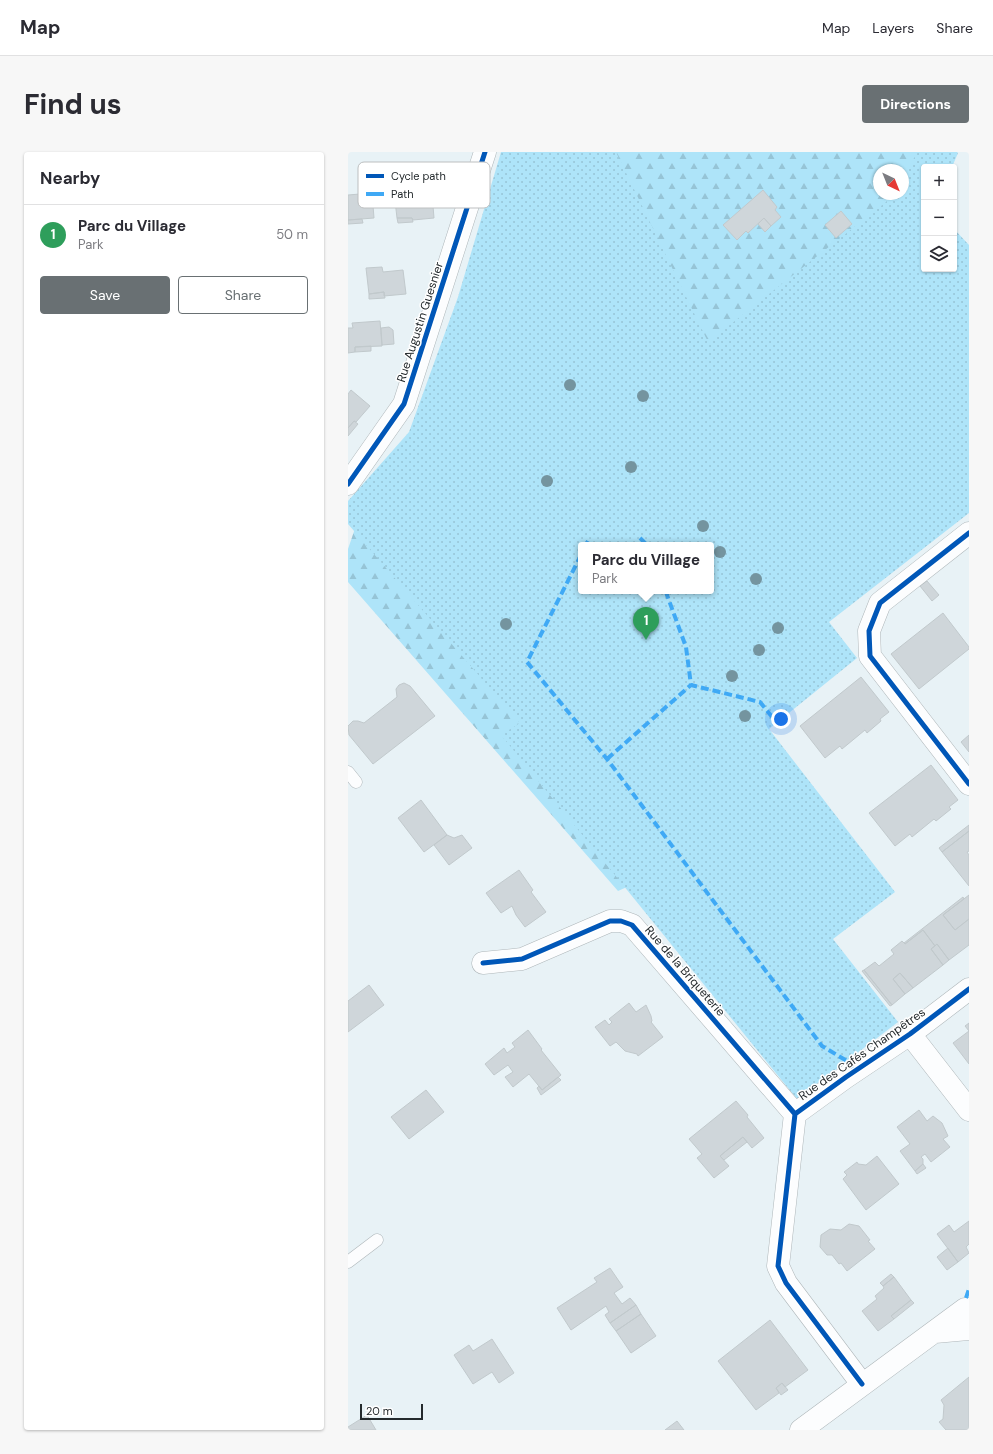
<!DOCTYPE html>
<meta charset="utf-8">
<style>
body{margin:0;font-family:"DM Sans",sans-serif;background:#f7f7f7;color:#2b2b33}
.controls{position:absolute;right:12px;top:12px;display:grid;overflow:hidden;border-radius:4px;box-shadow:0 1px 3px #0004}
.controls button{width:36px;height:36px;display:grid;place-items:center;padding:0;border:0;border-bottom:1px solid #e1e1e2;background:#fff;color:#2b2b33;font:20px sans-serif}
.compass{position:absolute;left:525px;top:12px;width:36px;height:36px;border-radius:50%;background:#fff;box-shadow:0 1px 3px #0004;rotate:137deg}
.scale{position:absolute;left:12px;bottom:10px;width:63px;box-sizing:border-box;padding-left:4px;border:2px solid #242a2d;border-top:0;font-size:11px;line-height:14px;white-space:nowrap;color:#242a2d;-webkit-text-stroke:3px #fff;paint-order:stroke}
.you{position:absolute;left:433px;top:567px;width:14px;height:14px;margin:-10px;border:3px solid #fff;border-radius:50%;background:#1a73e8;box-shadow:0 0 0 6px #1a73e833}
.badge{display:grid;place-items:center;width:26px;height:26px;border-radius:50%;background:#697073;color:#fff;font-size:13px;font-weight:700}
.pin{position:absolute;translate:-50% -33px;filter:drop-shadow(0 1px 2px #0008)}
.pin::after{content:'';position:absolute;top:21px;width:14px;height:12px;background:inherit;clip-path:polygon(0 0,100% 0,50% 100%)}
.popup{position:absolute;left:230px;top:390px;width:136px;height:52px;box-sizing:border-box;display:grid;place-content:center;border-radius:4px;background:#fff;filter:drop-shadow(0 1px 3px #0005);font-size:13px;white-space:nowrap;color:#7c7c81}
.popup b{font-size:15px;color:#2b2b33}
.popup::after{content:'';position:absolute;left:50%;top:100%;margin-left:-8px;border:8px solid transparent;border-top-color:#fff}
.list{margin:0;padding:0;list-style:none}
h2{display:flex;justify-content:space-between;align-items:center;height:52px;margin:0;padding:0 16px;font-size:17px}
h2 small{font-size:13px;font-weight:400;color:#7c7c81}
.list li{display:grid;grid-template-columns:26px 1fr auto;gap:12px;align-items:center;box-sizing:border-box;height:60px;padding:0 16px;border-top:1px solid #e1e1e2}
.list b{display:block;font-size:15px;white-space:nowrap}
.list p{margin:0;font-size:13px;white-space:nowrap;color:#7c7c81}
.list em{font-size:13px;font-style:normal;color:#7c7c81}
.actions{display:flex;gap:8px;padding:12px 16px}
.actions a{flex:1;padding:9px 0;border:1px solid #697073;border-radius:4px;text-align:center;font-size:14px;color:#697073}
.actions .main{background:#697073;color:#fff}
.icon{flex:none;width:22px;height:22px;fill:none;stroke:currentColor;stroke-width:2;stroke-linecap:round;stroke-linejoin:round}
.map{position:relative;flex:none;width:621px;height:1278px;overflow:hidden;border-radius:4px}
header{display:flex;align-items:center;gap:24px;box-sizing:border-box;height:56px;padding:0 20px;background:#fff;border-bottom:1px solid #e1e1e2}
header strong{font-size:19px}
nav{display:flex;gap:22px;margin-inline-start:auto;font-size:14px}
.intro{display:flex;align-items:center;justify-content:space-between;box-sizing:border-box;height:96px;padding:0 24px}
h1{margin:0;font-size:28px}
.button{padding:10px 18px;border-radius:4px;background:#697073;color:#fff;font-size:14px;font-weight:700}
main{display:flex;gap:24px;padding:0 24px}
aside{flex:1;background:#fff;border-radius:4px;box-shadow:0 1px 3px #0004}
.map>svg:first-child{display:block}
.forest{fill:url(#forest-firs);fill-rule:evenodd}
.park{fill:url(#park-dots);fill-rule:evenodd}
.building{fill:#cfd6da;stroke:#c1c9cc}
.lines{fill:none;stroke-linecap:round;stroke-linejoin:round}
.service-casing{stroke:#aeb6b9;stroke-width:13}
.minor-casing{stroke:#aeb6b9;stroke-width:23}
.service{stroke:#fcfdfe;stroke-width:12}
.minor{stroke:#fcfdfe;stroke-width:22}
.quiet{stroke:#3fa9f5;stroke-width:4;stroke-dasharray:8 4;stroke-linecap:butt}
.cycleway-casing{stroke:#fff;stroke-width:8}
.cycleway{stroke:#0057b8;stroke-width:5}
.tree{fill:#74949f}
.labels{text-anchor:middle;stroke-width:3;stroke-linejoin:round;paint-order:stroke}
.street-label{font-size:12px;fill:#242a2d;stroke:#fff}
.key{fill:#fff;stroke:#bdbfc0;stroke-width:1}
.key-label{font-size:11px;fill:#242a2d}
</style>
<header>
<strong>Map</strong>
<nav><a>Map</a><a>Layers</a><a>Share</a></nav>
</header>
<div class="intro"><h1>Find us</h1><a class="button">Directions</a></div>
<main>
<aside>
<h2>Nearby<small></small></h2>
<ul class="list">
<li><span class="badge" style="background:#2e9e5b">1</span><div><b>Parc du Village</b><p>Park</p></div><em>50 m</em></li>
</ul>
<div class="actions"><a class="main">Save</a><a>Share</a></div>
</aside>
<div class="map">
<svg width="621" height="1278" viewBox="0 0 621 1278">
<defs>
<pattern id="forest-firs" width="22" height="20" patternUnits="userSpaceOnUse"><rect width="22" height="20" fill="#aee4f9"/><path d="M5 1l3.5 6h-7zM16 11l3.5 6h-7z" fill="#96c4d6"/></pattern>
<pattern id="park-dots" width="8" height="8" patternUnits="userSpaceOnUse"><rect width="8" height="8" fill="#aee4f9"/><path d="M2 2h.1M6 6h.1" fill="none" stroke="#96c4d6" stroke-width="1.8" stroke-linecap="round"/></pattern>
</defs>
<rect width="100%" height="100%" fill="#e8f2f6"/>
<path class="forest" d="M 159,0 L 599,0 L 576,15 L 540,124 L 621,361 L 330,196 ZM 531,18 L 555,18 L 555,42 L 531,42 Z
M 14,356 L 299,726 L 270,739 L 0,430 L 0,397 Z"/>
<path class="park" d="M 153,0 L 268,0 L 360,190 L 538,50 L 543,42 L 555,42 L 555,23 L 570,0 L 609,0 L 610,1 L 604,15 L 576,15 L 576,117 L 606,117 L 606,77 L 621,93 L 621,361 L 481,470 L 509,506 L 421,577 L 547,740 L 485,787 L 550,870 L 449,947 L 153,583 L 172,571 L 0,372 L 0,349 L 61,280 L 110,145 ZM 233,393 L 363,393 L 363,439 L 233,439 Z"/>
<path class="building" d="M 415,38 L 429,55 L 427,58 L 433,65 L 423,74 L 416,66 L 400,81 L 398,79 L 389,88 L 375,73 Z
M 63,39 L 64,44 L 84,42 L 86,66 L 65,68 L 64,66 L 49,66 L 46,40 Z
M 24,41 L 26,66 L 0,68 L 0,43 Z
M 493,59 L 504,72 L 488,86 L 477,73 Z
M 49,66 L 64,66 L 65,70 L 50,71 Z
M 416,66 L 423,74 L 417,80 L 410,72 Z
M 14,67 L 15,71 L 0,72 L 0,68 Z
M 34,115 L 35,120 L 55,118 L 58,142 L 36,144 L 36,140 L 21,142 L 18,116 Z
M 36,140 L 37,146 L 21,147 L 21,142 Z
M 32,169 L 34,194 L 7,195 L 7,200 L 0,201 L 0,176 L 5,176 L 4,171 Z
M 41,175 L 45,178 L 46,192 L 34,193 L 33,176 Z
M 23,194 L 23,199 L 7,200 L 7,195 Z
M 3,238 L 22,254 L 8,270 L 6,269 L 0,276 L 0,242 Z
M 6,269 L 10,272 L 0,284 L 0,276 Z
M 579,429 L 591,443 L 584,449 L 572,434 Z
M 595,461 L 621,495 L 621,497 L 571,537 L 543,502 Z
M 513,525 L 541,560 L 532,567 L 533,569 L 519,581 L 517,578 L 494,597 L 492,594 L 477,606 L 452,574 Z
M 56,531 L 62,534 L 87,564 L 25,612 L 1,583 L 0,574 L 5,569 L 10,569 L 16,571 L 49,545 L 48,537 L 51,533 Z
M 621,583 L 621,600 L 613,590 Z
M 583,613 L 610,648 L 601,655 L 603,657 L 588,669 L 586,667 L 564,685 L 562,682 L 547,694 L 521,661 Z
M 73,648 L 99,683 L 76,700 L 50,666 Z
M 621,673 L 621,679 L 594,700 L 591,696 Z
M 621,679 L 621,699 L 619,700 L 621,703 L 621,734 L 594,700 Z
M 99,683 L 106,686 L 114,683 L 124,696 L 101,713 L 86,693 Z
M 171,718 L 185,738 L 183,740 L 198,760 L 177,775 L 168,763 L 164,754 L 153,761 L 138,741 Z
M 621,743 L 621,767 L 607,778 L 595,763 Z
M 615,745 L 616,747 L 595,763 L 607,778 L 621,767 L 621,793 L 601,808 L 589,792 L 587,794 L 575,778 L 557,792 L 556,791 Z
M 575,778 L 587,794 L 583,797 L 595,813 L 565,836 L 552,821 L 545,827 L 557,842 L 544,853 L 516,818 L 527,810 L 531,814 L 546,802 L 543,798 L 554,789 L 557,792 Z
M 589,792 L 601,808 L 595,813 L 583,797 Z
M 516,818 L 544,853 L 542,854 L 514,819 Z
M 552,821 L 565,836 L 557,842 L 545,827 Z
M 21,833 L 36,853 L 0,880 L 0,849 Z
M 281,851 L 288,860 L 298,853 L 303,864 L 304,869 L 303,870 L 315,885 L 290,904 L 289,902 L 277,899 L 268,890 L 262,894 L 247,875 L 257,868 L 261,873 L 264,870 L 261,867 Z
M 621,871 L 621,912 L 605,891 L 621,879 L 617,874 Z
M 180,878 L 194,897 L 193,898 L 213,923 L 194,938 L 181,922 L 165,935 L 157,925 L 165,920 L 160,913 L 146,923 L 137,912 L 156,896 L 159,901 L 167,895 L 164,891 Z
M 210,925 L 213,928 L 193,943 L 189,936 L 191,934 L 194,938 Z
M 78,938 L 96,960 L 61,987 L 43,965 Z
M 388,949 L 400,963 L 399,965 L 416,986 L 404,996 L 395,985 L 372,1004 L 381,1014 L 366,1026 L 349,1006 L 354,1002 L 341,987 Z
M 571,958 L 579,969 L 585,964 L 594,971 L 600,984 L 595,987 L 602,995 L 583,1010 L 577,1002 L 573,1005 L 575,1007 L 575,1012 L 567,1019 L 552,999 L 562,992 L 549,975 Z
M 395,985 L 399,990 L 376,1008 L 372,1004 Z
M 529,1004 L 551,1032 L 518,1058 L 495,1027 L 499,1023 L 496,1020 L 509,1010 L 510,1012 L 518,1013 Z
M 575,1012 L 578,1016 L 569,1022 L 567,1019 Z
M 621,1069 L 621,1092 L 618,1095 L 621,1101 L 610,1110 L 589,1082 L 601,1073 L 606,1080 Z
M 501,1072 L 511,1074 L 522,1088 L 520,1089 L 527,1097 L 499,1119 L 493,1111 L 491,1112 L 484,1103 L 479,1103 L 472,1095 L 473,1083 L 482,1077 L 493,1078 Z
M 600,1096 L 610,1110 L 599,1118 L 589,1105 Z
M 262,1116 L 275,1135 L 266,1141 L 274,1152 L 282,1146 L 288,1153 L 262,1171 L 257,1163 L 261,1160 L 258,1154 L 223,1178 L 209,1156 L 249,1130 L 246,1126 Z
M 543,1122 L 546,1125 L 535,1134 L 532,1131 Z
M 546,1125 L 563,1148 L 543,1164 L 546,1167 L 530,1179 L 514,1159 L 529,1147 L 527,1144 L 536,1136 L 535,1134 Z
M 563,1148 L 566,1151 L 546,1167 L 543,1164 Z
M 288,1153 L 293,1162 L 268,1179 L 262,1171 Z
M 293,1162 L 308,1184 L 283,1201 L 268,1179 Z
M 422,1168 L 460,1218 L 437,1235 L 434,1231 L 428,1236 L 431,1241 L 408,1258 L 370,1209 Z
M 144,1187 L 166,1221 L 151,1231 L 144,1220 L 125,1232 L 106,1203 L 121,1193 L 125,1199 Z
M 621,1225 L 621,1278 L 598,1278 L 591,1270 L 595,1267 L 596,1253 L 593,1248 Z
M 434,1231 L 440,1238 L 433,1243 L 428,1236 Z
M 19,1263 L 28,1278 L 0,1278 L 0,1275 Z
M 329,1269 L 336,1278 L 317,1278 Z"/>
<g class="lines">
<g class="service-casing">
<path id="service" d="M 0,620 L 8,630
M 0,1110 L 29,1088"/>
</g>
<g class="minor-casing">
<path id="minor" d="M 0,332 L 56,252 L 137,0
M 621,381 L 532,451 L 521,479 L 522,504 L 621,632
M 135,811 L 174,807 L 262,769 L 273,769 L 284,773 L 447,962
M 562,882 L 621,958
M 587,1180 L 621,1177
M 514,1232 L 438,1131 L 430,1114 L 447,962 L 498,925 L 562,882 L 621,837
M 453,1278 L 617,1157 L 621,1157"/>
</g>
<use href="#service" class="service"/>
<use href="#minor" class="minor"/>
<path class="quiet" d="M 292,386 L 299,393
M 238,393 L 240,389
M 233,403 L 179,510 L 259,607 L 474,894 L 499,909 L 507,919
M 318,439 L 319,443 L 338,495 L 343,533 L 412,550 L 429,571
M 259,607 L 343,533
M 618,1146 L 621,1137"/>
<g class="cycleway-casing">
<path id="cycleway" d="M 0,332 L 56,252 L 137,0
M 621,381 L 532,451 L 521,479 L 522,504 L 621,632
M 135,811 L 174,807 L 262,769 L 273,769 L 284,773 L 447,962
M 514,1232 L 438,1131 L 430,1114 L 447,962 L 498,925 L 562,882 L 621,837"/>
</g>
<use href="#cycleway" class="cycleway"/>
</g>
<g class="tree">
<circle cx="222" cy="233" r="6"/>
<circle cx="295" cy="244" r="6"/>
<circle cx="283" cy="315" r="6"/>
<circle cx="199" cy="329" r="6"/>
<circle cx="355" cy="374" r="6"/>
<circle cx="372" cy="400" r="6"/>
<circle cx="408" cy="427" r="6"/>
<circle cx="158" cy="472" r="6"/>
<circle cx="430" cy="476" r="6"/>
<circle cx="411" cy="498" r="6"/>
<circle cx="384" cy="524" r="6"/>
<circle cx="397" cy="564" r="6"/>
</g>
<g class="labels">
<g class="street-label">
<text transform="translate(72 170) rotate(-72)" y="4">Rue Augustin Guesnier</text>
<text transform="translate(337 819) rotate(49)" y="4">Rue de la Briqueterie</text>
<text transform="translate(514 902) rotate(-35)" y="4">Rue des Cafés Champêtres</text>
</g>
</g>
<rect x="10" y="10" width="132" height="46" rx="6" class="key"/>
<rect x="18" y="22" width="18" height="4" fill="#0057b8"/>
<rect x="18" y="40" width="18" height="4" fill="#3fa9f5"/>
<g class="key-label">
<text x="43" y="28">Cycle path</text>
<text x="43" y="46">Path</text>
</g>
</svg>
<div class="controls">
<button>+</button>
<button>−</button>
<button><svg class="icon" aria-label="layers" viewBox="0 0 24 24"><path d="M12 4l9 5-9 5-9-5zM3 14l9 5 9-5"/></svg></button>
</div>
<svg class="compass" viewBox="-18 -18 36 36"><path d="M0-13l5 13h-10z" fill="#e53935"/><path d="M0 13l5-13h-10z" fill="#7c7c81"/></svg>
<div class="scale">20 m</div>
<div class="you"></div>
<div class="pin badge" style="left:298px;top:488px;background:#2e9e5b">1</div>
<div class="popup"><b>Parc du Village</b>Park</div>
</div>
</main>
